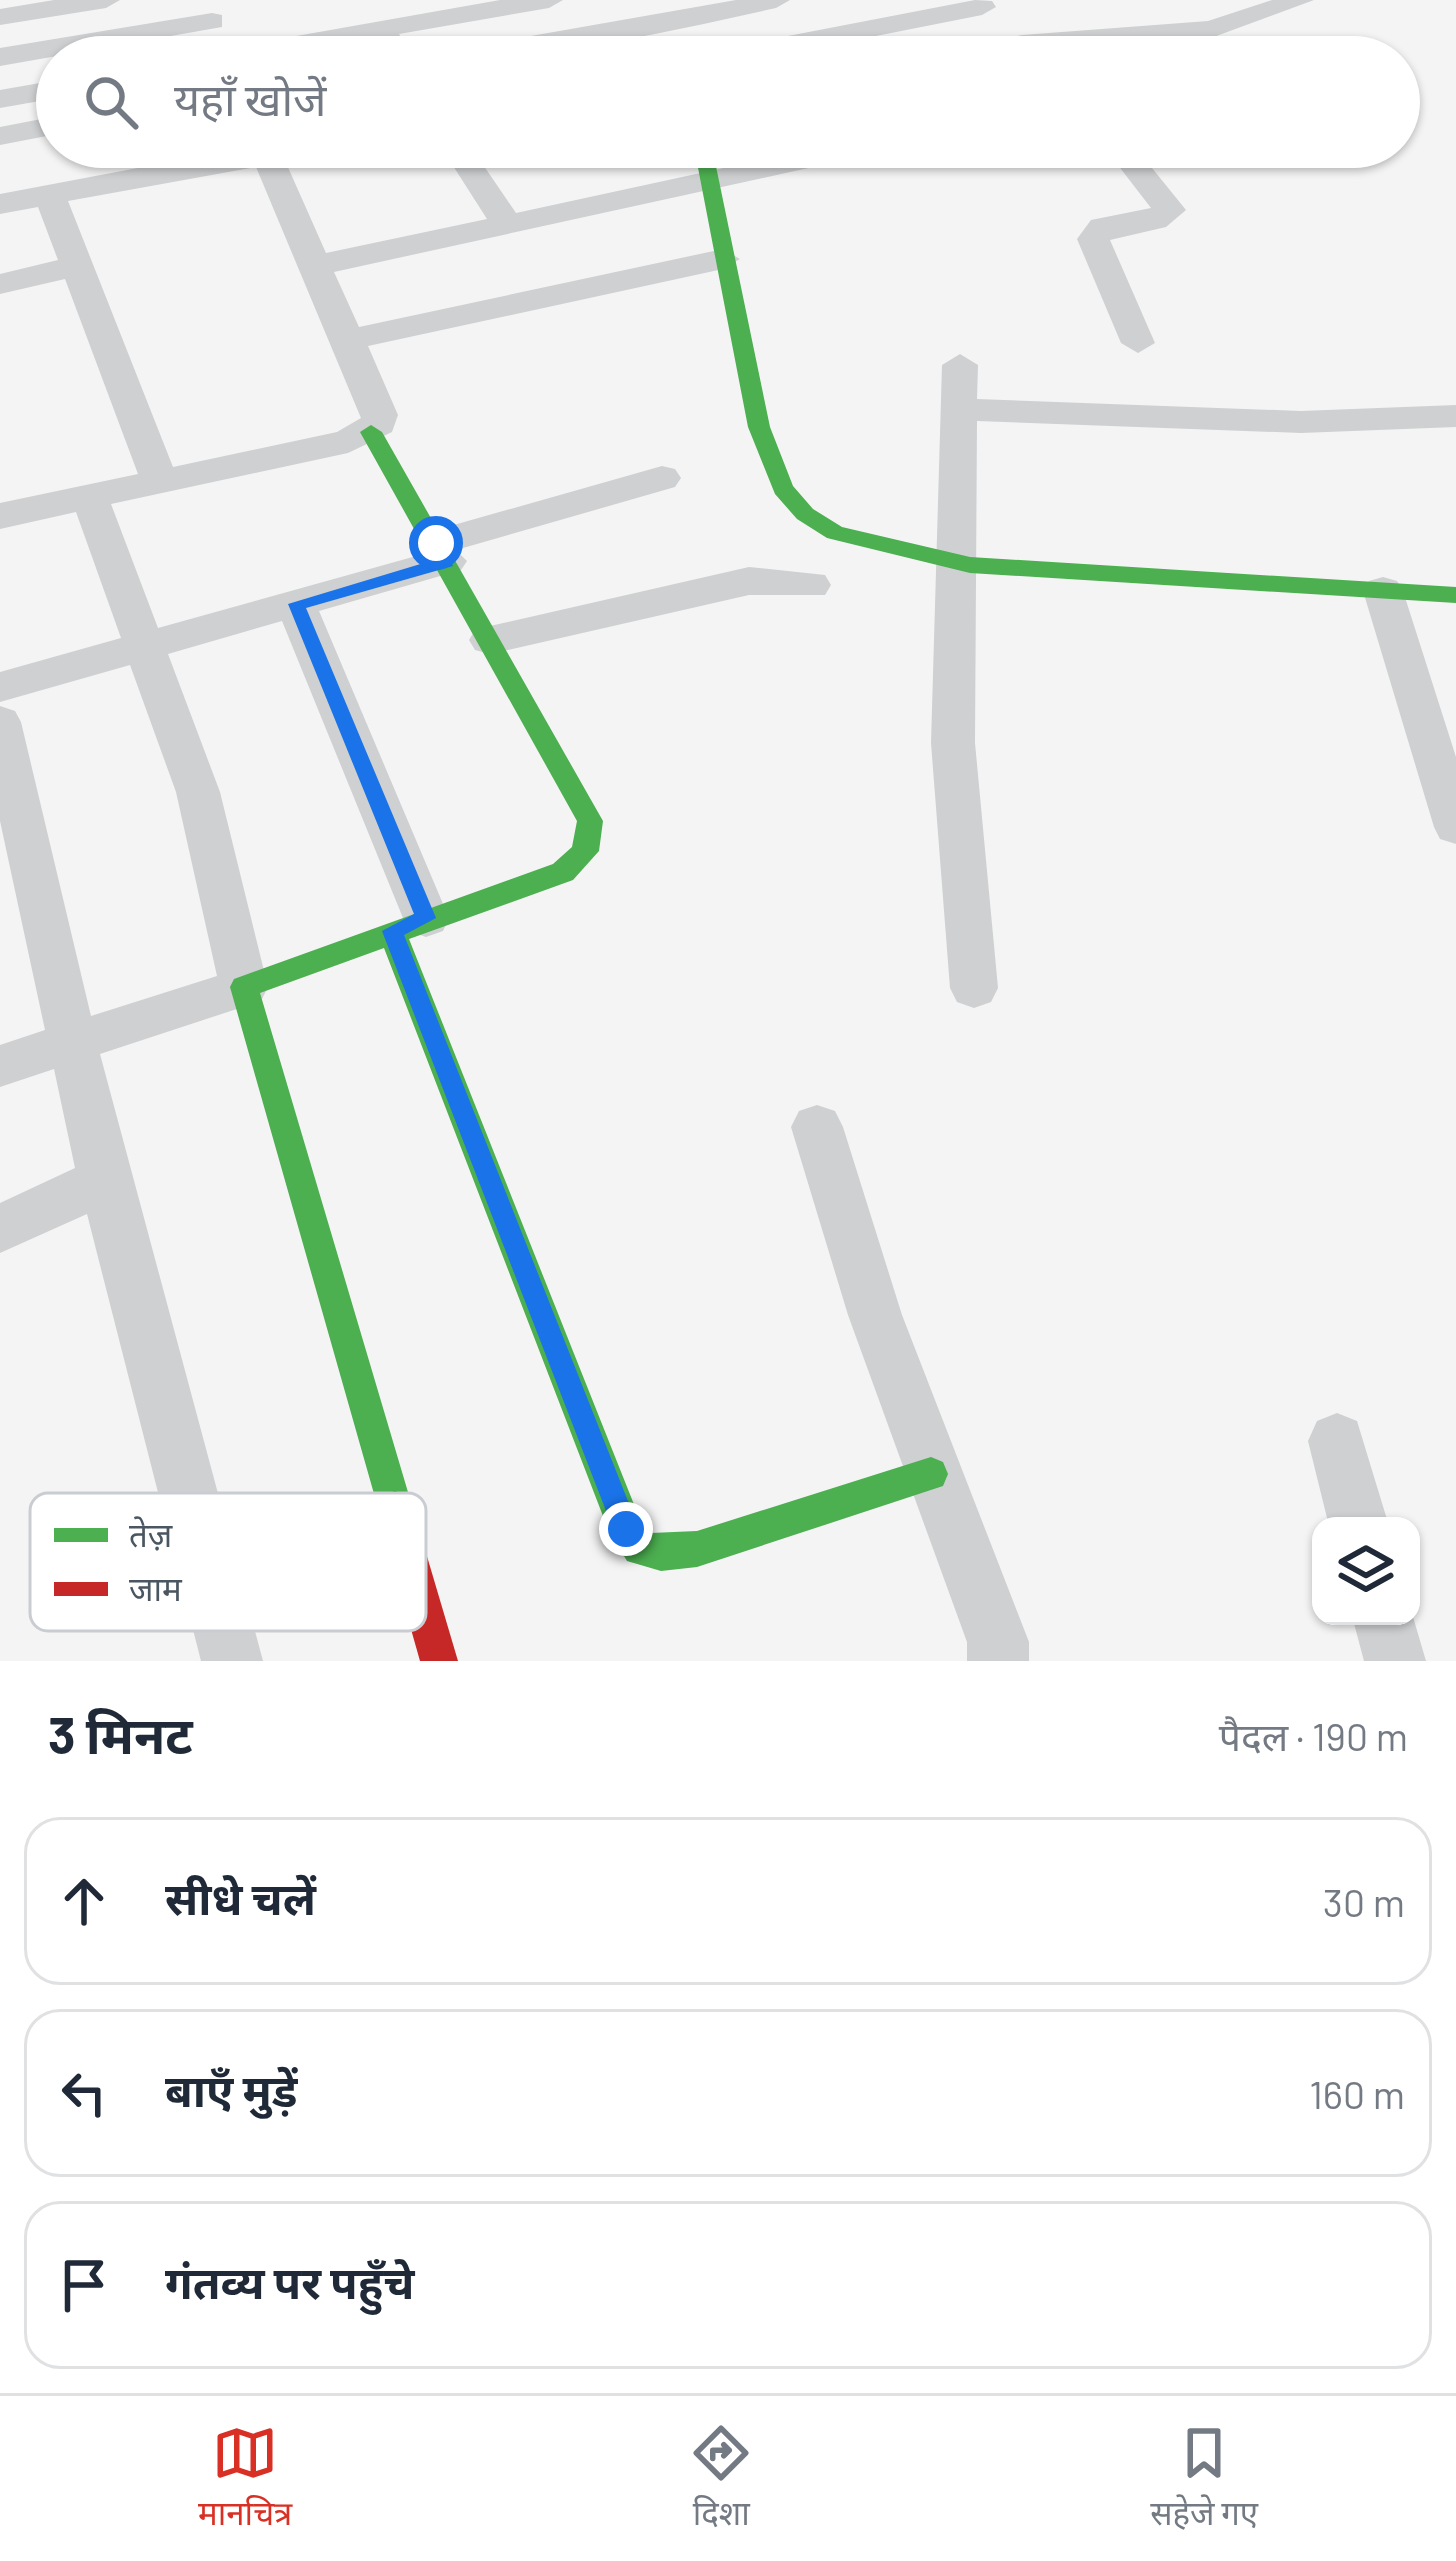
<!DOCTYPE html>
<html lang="hi">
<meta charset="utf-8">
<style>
body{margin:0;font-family:Barlow,"Noto Sans Devanagari",sans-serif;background:#f2f2f3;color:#1f2937}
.controls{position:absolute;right:36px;bottom:36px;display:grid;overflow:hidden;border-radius:24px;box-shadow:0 3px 9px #0004}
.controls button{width:108px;height:108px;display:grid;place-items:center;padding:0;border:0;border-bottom:3px solid #e0e1e3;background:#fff;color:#1f2937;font:60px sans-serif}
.stop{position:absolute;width:36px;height:36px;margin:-27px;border:9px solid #1a73e8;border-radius:50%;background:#fff}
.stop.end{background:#1a73e8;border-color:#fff;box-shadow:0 3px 12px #0008}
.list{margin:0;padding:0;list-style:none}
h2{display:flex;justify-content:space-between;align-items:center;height:156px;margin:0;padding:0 48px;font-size:51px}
h2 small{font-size:39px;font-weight:400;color:#747a83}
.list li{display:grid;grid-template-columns:78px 1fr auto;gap:36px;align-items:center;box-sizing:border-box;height:168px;margin:0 24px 24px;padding:0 24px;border:3px solid #e0e1e3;border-radius:36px}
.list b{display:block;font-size:45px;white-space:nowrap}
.list em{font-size:39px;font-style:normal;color:#747a83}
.icon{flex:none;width:66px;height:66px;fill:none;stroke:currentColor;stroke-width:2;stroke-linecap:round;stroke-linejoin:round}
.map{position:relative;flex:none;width:1456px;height:1661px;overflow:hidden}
.search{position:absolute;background:#fff;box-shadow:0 3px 9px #0004;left:36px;right:36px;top:36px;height:132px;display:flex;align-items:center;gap:30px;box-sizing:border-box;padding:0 42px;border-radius:66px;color:#747a83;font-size:45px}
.sheet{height:732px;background:#fff}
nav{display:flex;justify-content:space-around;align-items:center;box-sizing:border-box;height:168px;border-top:3px solid #e0e1e3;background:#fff;font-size:33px;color:#747a83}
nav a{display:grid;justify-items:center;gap:6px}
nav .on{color:#d93025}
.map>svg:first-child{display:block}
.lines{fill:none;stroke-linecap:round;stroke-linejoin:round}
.street{fill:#ced0d2;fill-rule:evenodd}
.fast{fill:#4caf50;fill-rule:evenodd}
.jam{fill:#c62828;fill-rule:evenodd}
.route{fill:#1a73e8}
.key{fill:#fff;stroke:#c9ccd0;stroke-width:3}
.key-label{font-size:33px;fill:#4a5661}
</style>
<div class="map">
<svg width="1456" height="1661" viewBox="0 0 1456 1661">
<rect width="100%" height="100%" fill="#f4f4f4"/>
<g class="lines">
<path class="street" d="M 54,0 L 120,0 L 106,8 L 0,25 L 0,9 Z
M 500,0 L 563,0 L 549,8 L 399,34 L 413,57 L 383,57 L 373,39 L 275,57 L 213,57 L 228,48 Z
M 736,0 L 790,0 L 776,8 C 667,32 561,57 448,57 L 463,48 Z
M 975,0 L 992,1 L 996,7 L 982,15 L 770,57 L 711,57 L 726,48 Z
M 1272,0 L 1314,0 L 1211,38 L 943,57 L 948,51 L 1022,35 L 1208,21 Z
M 212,13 L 222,15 L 222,27 L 0,66 L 0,48 Z
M 57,80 L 57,98 L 0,108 L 0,90 Z
M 57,116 L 57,134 L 0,145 L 0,127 Z
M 249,147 L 279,147 L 326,253 L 487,219 L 441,147 L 471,147 L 516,213 L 820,147 L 878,147 L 863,156 L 334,272 L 359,327 L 723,249 L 740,259 L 723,269 L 368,346 L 398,415 L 392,432 L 348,453 L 111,504 L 158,628 L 427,553 L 416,543 L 422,534 L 662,466 L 675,469 L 681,478 L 675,487 L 456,550 L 467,561 L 461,570 L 319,611 L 449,918 L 443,931 L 426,937 L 409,931 L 403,918 L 282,621 L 168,654 L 220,792 L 268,987 L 261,1001 L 100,1054 L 263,1661 L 201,1661 L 87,1214 L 0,1253 L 0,1203 L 75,1168 L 54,1069 L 0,1087 L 0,1045 L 45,1030 L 0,821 L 0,706 L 15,711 L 21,722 L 91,1016 L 217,976 L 176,792 L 130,665 L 0,702 L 0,672 L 121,638 L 76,512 L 0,529 L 0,503 L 138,474 L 65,279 L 0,294 L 0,274 L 58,260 L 38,207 L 0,214 L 0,194 ZM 256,167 L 361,418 L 337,432 L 173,467 L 68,201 Z
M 1104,147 L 1135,147 L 1186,210 L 1166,227 L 1110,240 L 1155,343 L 1138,353 L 1121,343 L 1077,239 L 1091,220 L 1151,208 Z
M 960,354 L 978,365 L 977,399 L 1301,411 L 1456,405 L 1456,427 L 1301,433 L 977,421 L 975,743 L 998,988 L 991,1002 L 974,1008 L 957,1002 L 950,988 L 931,743 L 942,365 Z
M 749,567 L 825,575 L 831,585 L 825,595 L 749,595 L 490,654 L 475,650 L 469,640 L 475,630 L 490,626 Z
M 1383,577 L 1397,581 L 1403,591 L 1456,757 L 1456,844 L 1440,839 L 1434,827 L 1363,591 L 1369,581 Z
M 817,1105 L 835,1111 L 843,1127 L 902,1315 L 1029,1642 L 1029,1661 L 967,1661 L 967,1642 L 848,1315 L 791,1127 L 799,1111 Z
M 1337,1413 L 1357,1421 L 1389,1526 L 1329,1526 L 1308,1441 L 1317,1421 Z
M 1411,1610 L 1426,1661 L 1364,1661 L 1352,1616 L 1411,1616 Z"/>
<path class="fast" d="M 694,147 L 712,147 L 770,427 L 793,486 L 813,509 L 842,527 L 970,557 L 1456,587 L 1456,603 L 970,573 L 827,538 L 797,519 L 775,494 L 748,427 Z
M 371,425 L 382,432 L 603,821 L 599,851 L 573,880 L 409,939 L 639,1517 L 651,1533 L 697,1531 L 931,1457 L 943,1462 L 948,1474 L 943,1486 L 697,1567 L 661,1571 L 627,1561 L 608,1529 L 384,948 L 260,993 L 413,1509 L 408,1522 L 395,1527 L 382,1522 L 230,987 L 234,979 L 553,864 L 572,847 L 577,821 L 360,432 Z"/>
<path class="jam" d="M 395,1491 L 408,1496 L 413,1509 L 458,1661 L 420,1661 L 377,1509 L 382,1496 Z"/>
</g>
<path class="route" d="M 430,539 L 442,539 L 453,566 L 306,608 L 436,918 L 404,935 L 639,1529 L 626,1542 L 613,1529 L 382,931 L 414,914 L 288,604 L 437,559 Z"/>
<rect x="30" y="1493" width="396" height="138" rx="18" class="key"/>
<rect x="54" y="1528" width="54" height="14" fill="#4caf50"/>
<rect x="54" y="1582" width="54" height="14" fill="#c62828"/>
<g class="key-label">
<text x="129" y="1547">तेज़</text>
<text x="129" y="1601">जाम</text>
</g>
</svg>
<div class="controls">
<button><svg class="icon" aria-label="layers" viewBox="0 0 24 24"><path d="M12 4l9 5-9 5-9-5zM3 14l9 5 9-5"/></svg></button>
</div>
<div class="stop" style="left:436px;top:543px"></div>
<div class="stop end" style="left:626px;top:1529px"></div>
<div class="search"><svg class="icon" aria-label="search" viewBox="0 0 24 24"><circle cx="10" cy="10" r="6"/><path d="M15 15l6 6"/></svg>यहाँ खोजें</div>
</div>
<section class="sheet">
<h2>3 मिनट<small>पैदल · 190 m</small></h2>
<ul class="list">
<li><svg class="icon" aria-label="ahead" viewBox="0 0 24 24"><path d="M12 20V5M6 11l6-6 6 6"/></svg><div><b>सीधे चलें</b></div><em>30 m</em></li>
<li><svg class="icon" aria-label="left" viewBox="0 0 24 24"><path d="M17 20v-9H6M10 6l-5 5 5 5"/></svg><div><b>बाएँ मुड़ें</b></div><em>160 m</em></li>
<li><svg class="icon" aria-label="arrive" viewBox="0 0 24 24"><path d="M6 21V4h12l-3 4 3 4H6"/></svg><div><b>गंतव्य पर पहुँचे</b></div></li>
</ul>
</section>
<nav>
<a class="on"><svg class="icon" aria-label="map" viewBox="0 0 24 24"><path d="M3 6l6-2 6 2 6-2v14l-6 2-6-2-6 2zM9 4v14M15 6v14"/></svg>मानचित्र</a>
<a><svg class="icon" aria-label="directions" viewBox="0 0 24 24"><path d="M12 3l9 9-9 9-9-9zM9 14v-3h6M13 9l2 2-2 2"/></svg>दिशा</a>
<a><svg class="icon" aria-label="saved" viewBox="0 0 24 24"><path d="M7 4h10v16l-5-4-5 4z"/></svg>सहेजे गए</a>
</nav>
